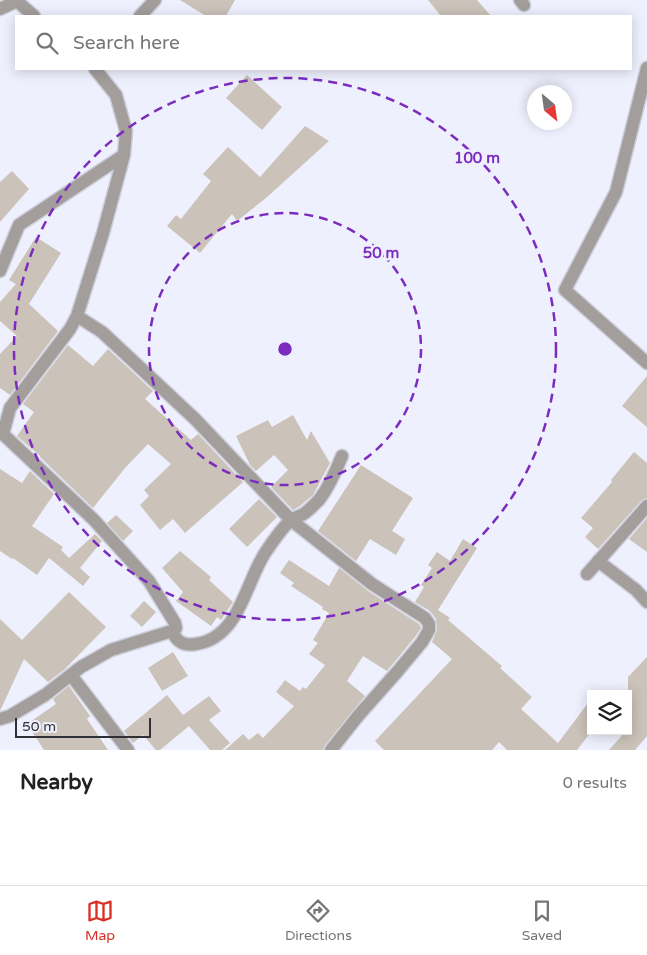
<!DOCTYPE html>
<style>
body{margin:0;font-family:"Varela Round",sans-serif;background:#f6f6f6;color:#222}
.controls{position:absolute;right:15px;bottom:15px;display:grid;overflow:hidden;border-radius:0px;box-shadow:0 2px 12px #0003}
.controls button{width:45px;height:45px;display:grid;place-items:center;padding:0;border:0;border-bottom:1px solid #e0e0e0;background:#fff;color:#222;font:25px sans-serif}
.compass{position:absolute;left:527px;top:85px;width:45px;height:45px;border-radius:50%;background:#fff;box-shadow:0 2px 12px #0003;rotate:151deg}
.scale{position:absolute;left:15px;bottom:12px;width:136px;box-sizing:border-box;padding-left:5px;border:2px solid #2f3035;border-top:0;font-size:14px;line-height:18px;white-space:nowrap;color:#2f3035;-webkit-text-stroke:4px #eef1fd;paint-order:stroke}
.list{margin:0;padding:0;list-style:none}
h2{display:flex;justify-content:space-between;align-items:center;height:65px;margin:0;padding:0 20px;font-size:21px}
h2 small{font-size:16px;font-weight:400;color:#767676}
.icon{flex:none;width:28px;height:28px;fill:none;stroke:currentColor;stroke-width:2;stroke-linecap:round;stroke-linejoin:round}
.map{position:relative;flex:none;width:647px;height:750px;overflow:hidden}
.search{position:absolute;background:#fff;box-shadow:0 2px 12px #0003;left:15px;right:15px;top:15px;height:55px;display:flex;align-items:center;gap:12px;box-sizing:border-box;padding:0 18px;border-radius:0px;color:#767676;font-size:19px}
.sheet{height:135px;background:#fff}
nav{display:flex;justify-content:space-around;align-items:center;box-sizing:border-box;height:70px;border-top:1px solid #e0e0e0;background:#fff;font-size:14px;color:#767676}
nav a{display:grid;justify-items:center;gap:2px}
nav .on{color:#d93025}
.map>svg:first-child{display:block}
.building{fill:#cbc2b9}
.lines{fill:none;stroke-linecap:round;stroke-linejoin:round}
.street-casing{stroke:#ccced9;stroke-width:15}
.street{stroke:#a39d9c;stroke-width:12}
.ring{fill:none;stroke:#7b2cbf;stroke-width:2.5;stroke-dasharray:9 6}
.centre{fill:#7b2cbf;stroke:#eef1fd;stroke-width:2.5}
.ring-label{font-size:15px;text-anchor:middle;font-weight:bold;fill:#7b2cbf;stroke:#eef1fd;stroke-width:5;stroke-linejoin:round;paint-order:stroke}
</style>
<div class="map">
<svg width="647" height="750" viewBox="0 0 647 750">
<rect width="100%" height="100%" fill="#eef1fd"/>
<path class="building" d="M 180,0 L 235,0 L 226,16 L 206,16 Z
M 428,0 L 477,0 L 491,16 L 441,16 Z
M 247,75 L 282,107 L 262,130 L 226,98 Z
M 305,126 L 329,141 L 266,198 L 237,221 L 232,214 L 200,253 L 167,226 L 176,215 L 181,219 L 211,181 L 203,174 L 228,147 L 260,177 Z
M 12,171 L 29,189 L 0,222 L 0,182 Z
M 36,237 L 61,253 L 29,304 L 58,331 L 10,395 L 0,388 L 0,354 L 17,336 L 0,321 L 0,302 L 16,284 L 9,280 Z
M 68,345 L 93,366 L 108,349 L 153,391 L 145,399 L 191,440 L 198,434 L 243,482 L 185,533 L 173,519 L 160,530 L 140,505 L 149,496 L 144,490 L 171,464 L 148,444 L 125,468 L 93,508 L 40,457 L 40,456 L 17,436 L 34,412 L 23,404 Z
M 647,376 L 647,427 L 622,406 Z
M 293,415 L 307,440 L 311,431 L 330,463 L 313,495 L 300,506 L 293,510 L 271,487 L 288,470 L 274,455 L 256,471 L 250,465 L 236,436 L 268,420 L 272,427 Z
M 634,452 L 647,463 L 647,498 L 641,501 L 598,549 L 585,537 L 593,528 L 581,518 L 612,482 L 611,480 Z
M 361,465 L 413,498 L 392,531 L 405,539 L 396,555 L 370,539 L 356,561 L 318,531 Z
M 0,469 L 22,483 L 30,471 L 54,494 L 32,526 L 63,547 L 61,550 L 69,558 L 95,534 L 102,541 L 80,568 L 90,577 L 83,586 L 49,558 L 37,575 L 13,558 L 12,559 L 0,551 Z
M 259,499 L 277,517 L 247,547 L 229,529 Z
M 116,515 L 133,531 L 123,541 L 107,523 Z
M 647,518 L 647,552 L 629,539 Z
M 463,539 L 477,548 L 438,610 L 450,618 L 448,620 L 502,666 L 500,668 L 532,697 L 521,709 L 558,743 L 591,699 L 591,732 L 577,750 L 507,750 L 499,742 L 492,750 L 384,750 L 375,741 L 452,659 L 432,642 L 437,630 L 436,619 L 430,611 L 415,602 L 424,587 L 421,585 L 432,568 L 428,565 L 437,552 L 450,561 Z
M 180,551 L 211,577 L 209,580 L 233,602 L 221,620 L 217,617 L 211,626 L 176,601 L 183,592 L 162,568 Z
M 289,560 L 329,586 L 339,568 L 368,591 L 419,624 L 421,628 L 415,637 L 387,671 L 363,656 L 347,681 L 365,696 L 325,745 L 323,750 L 225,750 L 243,734 L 249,740 L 258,733 L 263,738 L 294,706 L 276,692 L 285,680 L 300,691 L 303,687 L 306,689 L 325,665 L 309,654 L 318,643 L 313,640 L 329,613 L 322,609 L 323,607 L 291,586 L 294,583 L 280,573 Z
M 69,592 L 106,627 L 65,669 L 48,682 L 24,659 L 0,711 L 0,619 L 22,640 Z
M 144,601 L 156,612 L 142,627 L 130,616 Z
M 173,652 L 188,676 L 162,691 L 148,668 Z
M 647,657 L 647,736 L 635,750 L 609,750 L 626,731 L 628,731 L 628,677 Z
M 69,686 L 90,716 L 87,719 L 108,750 L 44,750 L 27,724 L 56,704 L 53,699 Z
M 167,695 L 183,715 L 209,696 L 221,711 L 209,720 L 230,743 L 222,750 L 210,750 L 189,726 L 160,750 L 156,750 L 143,735 L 133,743 L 124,731 Z"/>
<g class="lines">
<g class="street-casing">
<path id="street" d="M 520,0 L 524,5
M 0,9 L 17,1 L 34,16
M 140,16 L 155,0
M 647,68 L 616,192 L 565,290 L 647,363
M 0,271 L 19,225 L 124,155
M 77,316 L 102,332 L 195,419 L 291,520 L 372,584 L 425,618 L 429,624 L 429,630 L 422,642 L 397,672 L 358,716 L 331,750
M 598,561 L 636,590 L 647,602
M 587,574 L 647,506
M 172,631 C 177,642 183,646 196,644 C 239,638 245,584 265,553 C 271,544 283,527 291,520 C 295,517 301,516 305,513 C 309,510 315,504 319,500 C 329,487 336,471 342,456
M 71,675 L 128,750
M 0,719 L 10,716 L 45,695 L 81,667 L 111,650 L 175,630 L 176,628 L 175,623 L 149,581 L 94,520 L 3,434 L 10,408 L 70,329 L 77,316 L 103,233 L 124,155 L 126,131 L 116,95 L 95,69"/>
</g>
<use href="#street" class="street"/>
</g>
<g class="ring">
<circle cx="285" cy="349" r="136"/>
<circle cx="285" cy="349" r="271"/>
</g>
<circle cx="285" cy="349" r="8" class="centre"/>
<g class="ring-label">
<text x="477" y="163">100 m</text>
<text x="381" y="258">50 m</text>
</g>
</svg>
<div class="controls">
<button><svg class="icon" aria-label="layers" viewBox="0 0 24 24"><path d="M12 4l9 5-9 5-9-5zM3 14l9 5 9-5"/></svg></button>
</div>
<svg class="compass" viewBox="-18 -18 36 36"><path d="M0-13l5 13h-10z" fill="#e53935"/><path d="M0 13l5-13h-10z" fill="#767676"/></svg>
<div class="scale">50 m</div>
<div class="search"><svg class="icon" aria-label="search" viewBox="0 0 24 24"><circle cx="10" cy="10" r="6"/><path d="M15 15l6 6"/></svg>Search here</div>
</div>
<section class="sheet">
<h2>Nearby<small>0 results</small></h2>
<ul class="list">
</ul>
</section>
<nav>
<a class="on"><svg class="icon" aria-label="map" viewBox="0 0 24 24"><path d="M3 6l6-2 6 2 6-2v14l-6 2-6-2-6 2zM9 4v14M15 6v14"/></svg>Map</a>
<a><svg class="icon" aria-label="directions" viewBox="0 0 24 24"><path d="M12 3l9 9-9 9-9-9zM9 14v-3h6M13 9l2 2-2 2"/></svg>Directions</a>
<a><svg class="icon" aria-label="saved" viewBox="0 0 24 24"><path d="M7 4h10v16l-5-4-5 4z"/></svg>Saved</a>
</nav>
